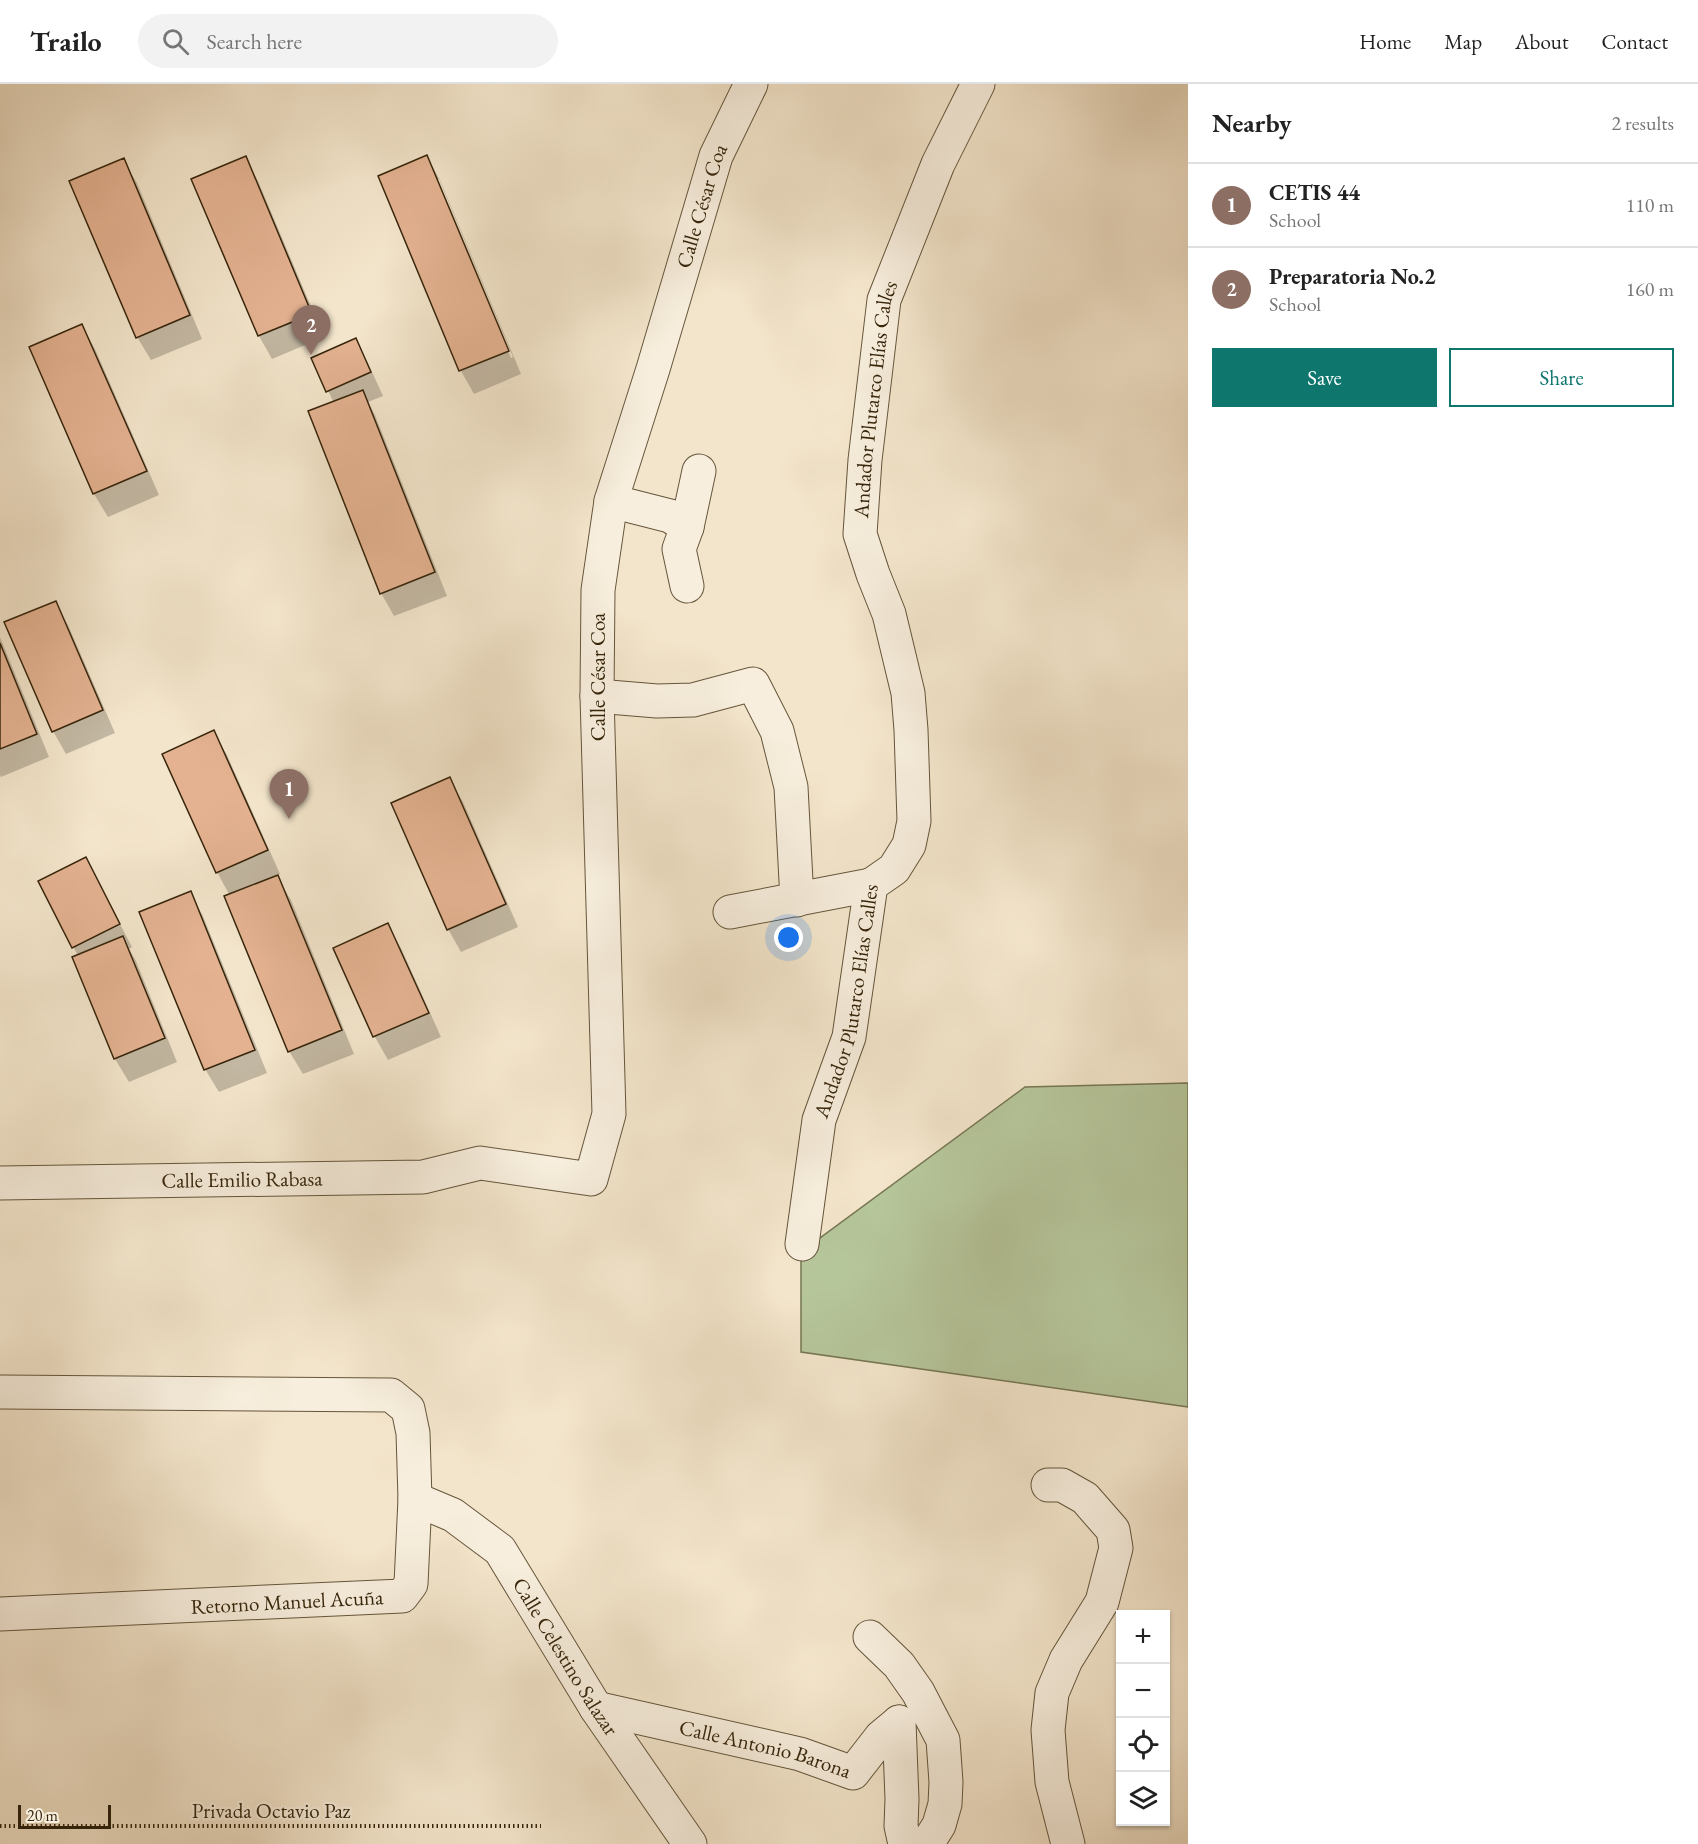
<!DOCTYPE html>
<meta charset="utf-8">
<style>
body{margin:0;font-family:"EB Garamond",serif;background:#f2f2f2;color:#222}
.controls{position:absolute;right:18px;bottom:18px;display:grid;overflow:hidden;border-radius:0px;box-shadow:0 2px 4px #0004}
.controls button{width:54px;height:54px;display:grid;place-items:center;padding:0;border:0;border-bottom:2px solid #e0e0e0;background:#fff;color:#222;font:30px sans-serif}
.scale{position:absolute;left:18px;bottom:15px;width:93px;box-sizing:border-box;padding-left:6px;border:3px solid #36250b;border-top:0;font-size:16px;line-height:21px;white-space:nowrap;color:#36250b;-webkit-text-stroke:4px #f7eedd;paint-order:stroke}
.you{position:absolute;left:789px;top:854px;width:21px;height:21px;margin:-15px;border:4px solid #fff;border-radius:50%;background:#1a73e8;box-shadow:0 0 0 9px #1a73e833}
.badge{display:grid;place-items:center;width:39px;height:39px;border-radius:50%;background:#0f766e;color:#fff;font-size:20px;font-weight:700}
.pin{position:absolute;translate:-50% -50px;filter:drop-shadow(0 2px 3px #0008)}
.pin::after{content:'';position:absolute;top:32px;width:21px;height:18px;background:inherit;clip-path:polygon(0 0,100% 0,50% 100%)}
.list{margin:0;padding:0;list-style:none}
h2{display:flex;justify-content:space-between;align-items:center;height:78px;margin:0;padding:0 24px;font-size:26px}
h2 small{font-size:20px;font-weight:400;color:#767676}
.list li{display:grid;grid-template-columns:39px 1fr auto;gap:18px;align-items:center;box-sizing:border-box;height:84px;padding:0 24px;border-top:2px solid #e0e0e0}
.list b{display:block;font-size:22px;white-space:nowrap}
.list p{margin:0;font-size:20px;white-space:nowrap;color:#767676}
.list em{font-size:20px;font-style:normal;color:#767676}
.actions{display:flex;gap:12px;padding:18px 24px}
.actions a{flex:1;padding:14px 0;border:2px solid #0f766e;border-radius:0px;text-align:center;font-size:21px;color:#0f766e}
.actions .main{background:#0f766e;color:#fff}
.icon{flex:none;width:33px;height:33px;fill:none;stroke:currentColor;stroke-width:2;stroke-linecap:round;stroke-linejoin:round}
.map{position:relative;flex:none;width:1188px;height:1760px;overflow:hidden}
header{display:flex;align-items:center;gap:36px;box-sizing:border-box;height:84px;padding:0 30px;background:#fff;border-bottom:2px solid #e0e0e0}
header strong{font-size:28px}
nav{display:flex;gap:33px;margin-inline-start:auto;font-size:21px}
.search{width:420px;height:54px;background:#f2f2f2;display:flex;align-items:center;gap:15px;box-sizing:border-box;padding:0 21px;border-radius:33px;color:#767676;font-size:22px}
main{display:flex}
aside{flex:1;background:#fff}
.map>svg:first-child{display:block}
.green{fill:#b6c69b;stroke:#767653;stroke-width:1.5}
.shadow{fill:#0003;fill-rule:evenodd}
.building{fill:#e4b291;stroke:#36250b;stroke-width:1.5}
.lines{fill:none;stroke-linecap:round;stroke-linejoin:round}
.minor-casing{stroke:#65553b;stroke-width:35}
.path{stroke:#36250b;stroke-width:4;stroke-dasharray:1.5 3;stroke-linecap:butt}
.minor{stroke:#f7eedd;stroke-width:33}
.labels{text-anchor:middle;stroke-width:4.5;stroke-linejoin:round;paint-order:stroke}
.street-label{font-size:21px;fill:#36250b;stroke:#f7eedd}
</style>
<header>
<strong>Trailo</strong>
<div class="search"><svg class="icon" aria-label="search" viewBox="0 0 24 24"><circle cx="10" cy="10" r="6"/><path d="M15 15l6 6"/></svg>Search here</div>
<nav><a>Home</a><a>Map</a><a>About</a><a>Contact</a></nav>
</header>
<main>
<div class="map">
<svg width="1188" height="1760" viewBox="0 0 1188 1760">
<rect width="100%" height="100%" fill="#f3e5cb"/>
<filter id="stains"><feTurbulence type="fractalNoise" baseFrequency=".00333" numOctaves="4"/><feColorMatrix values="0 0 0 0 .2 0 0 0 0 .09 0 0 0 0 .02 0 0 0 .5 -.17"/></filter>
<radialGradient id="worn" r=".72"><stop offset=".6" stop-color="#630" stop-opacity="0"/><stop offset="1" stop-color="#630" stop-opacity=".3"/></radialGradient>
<path class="green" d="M 1188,999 L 1188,1323 L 801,1268 L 801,1168 L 1025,1003 Z"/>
<path class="shadow" d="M 427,73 L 440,96 L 521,290 L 474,310 L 461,287 L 380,93 ZM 436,95 L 439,95 L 513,273 L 511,274 Z
M 245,74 L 258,97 L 324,253 L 272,275 L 259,252 Z
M 123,76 L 137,99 L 202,255 L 151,276 L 137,253 Z
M 82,242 L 95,265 L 159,411 L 108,433 L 94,410 L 31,264 Z
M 355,256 L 368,279 L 383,312 L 368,318 L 375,331 L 447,512 L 394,532 L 381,509 L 334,319 L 313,275 Z
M 55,518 L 68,541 L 115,649 L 66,670 L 53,647 Z
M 0,553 L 49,673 L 1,693 L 0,691 Z
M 213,648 L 227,671 L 280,790 L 276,791 L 291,816 L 354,970 L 303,990 L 289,967 L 230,812 L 217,788 Z
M 449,695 L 463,718 L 518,843 L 461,868 L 448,845 Z
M 40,798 L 98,798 L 132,863 L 129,865 L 136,877 L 177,978 L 129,998 L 115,975 L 74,873 L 78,872 Z
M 190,809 L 203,832 L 267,989 L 219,1008 L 205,985 Z
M 387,841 L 401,864 L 441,953 L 388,976 L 375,953 L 335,864 Z"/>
<path class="building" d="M 427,71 L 509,267 L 459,287 L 378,92 Z
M 246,72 L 312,230 L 258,252 L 191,95 Z
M 124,74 L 190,231 L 136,254 L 69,97 Z
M 82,240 L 147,387 L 93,410 L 29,263 Z
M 356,254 L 371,288 L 326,308 L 311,274 Z
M 363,306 L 435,488 L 380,510 L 308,327 Z
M 56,517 L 103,626 L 52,648 L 4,538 Z
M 0,559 L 37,650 L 0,665 Z
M 214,646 L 268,766 L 216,789 L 162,670 Z
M 450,693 L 506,820 L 447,846 L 391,719 Z
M 86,773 L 120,840 L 72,864 L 38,797 Z
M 278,791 L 342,946 L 288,968 L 224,812 Z
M 191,807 L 255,966 L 204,986 L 139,828 Z
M 388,839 L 429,929 L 373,953 L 333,864 Z
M 123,852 L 165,954 L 114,975 L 72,873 Z"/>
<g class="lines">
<g class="minor-casing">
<g id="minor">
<path d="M 611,417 L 670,432 L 687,443"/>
<path d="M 687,502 L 679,465 L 687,443 L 699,387"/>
<path d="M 597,612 L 657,617 L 693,616 L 753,600 L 777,647 L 791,703 L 797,816"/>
<path d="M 730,828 L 871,801"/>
<path id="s1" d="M 0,1099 L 423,1093 L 480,1079 L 591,1095 L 609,1030 L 597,612 L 598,506 L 611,417 L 653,285 L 716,72 L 751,0"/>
<path id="s2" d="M 802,1160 L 819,1036 L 849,953 L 871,801 L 894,785 L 909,761 L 914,737 L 911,646 L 908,609 L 889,530 L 873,490 L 860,450 L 865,376 L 884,216 L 938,80 L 978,0"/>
<path d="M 0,1308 L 391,1311 L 408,1325 L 413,1349 L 415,1415 L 411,1500 L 402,1512 L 0,1530"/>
<path d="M 1048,1401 L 1062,1401 L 1085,1414 L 1113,1446 L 1116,1464 L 1102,1518 L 1066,1576 L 1052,1609 L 1048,1646 L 1052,1698 L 1068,1760"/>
<path id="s3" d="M 415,1415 L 453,1431 L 500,1466 L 596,1624 L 690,1760"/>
<path d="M 870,1553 L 899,1581 L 918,1608 L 943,1656 L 946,1698 L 945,1720 L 939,1741 L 927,1760"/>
<path id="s4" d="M 596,1624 L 800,1670 L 853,1689 L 881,1653 L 899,1638"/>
<path d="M 899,1638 L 902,1715 L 901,1742 L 905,1760"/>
</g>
</g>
<path class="path" d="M 0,1742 L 541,1742"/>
<use href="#minor" class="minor"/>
</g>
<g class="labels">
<g class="street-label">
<text dy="7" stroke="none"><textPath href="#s1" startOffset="1584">Calle César Coa</textPath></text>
<text dy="7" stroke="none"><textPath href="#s2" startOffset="878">Andador Plutarco Elías Calles</textPath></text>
<text transform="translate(598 593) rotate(-90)" y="7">Calle César Coa</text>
<text dy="7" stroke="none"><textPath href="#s2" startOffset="248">Andador Plutarco Elías Calles</textPath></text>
<text dy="7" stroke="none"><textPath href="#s1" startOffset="242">Calle Emilio Rabasa</textPath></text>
<text transform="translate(287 1518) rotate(-3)" y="7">Retorno Manuel Acuña</text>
<text dy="7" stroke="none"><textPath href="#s3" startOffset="225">Calle Celestino Salazar</textPath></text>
<text dy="7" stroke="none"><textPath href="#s4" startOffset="174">Calle Antonio Barona</textPath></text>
<text x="271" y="1734">Privada Octavio Paz</text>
</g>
</g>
<rect width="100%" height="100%" filter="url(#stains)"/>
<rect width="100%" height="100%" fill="url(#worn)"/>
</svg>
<div class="controls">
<button>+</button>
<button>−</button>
<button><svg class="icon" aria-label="locate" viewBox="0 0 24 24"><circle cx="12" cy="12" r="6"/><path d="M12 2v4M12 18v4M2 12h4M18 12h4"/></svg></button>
<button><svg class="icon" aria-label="layers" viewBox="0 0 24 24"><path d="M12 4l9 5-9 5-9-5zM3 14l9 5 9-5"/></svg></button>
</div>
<div class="scale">20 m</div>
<div class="you"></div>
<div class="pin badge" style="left:289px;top:735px;background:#8d6e63">1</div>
<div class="pin badge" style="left:311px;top:271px;background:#8d6e63">2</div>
</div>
<aside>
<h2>Nearby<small>2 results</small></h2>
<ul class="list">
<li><span class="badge" style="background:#8d6e63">1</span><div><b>CETIS 44</b><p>School</p></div><em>110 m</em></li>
<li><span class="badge" style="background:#8d6e63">2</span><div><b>Preparatoria No.2</b><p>School</p></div><em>160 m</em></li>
</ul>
<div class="actions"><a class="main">Save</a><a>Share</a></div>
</aside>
</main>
